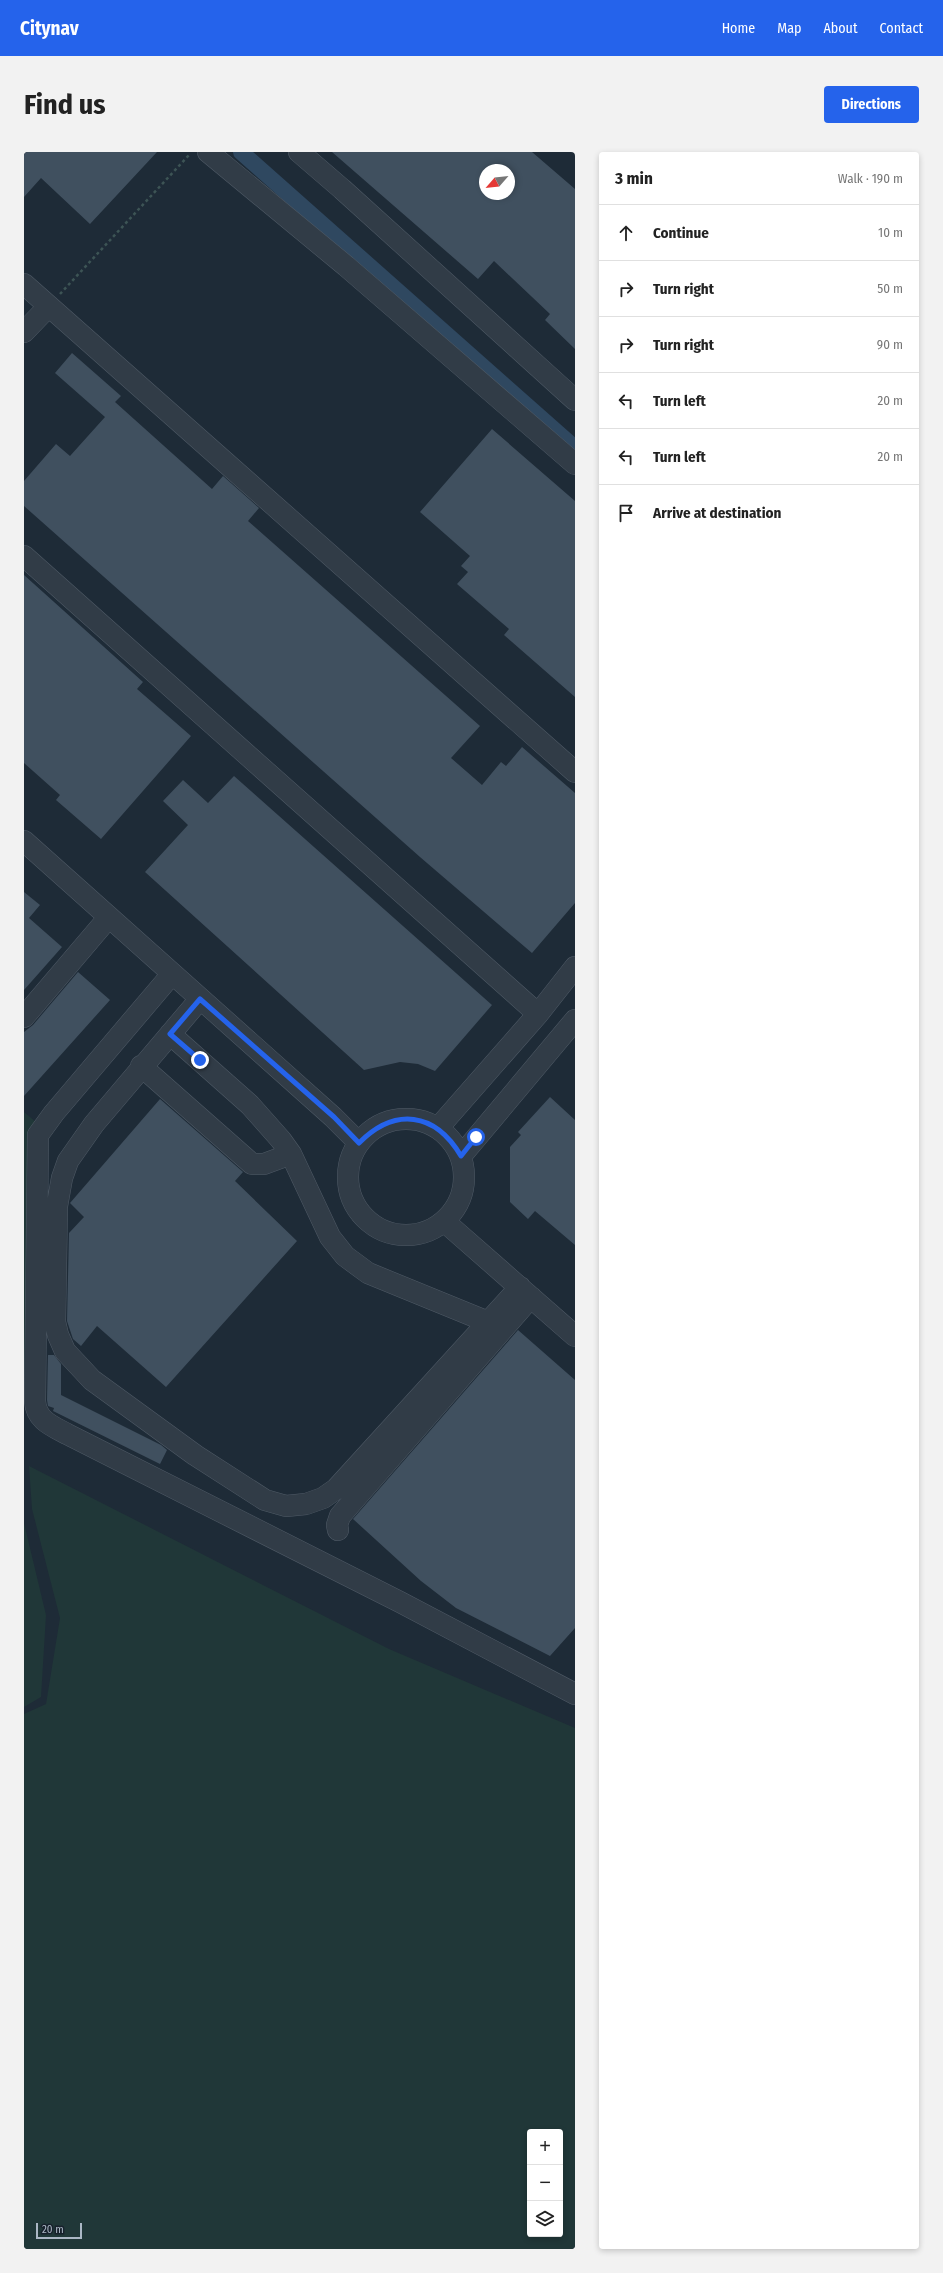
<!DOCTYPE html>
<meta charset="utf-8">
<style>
body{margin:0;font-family:"Fira Sans Condensed",sans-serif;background:#f2f2f2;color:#222}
.controls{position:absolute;right:12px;bottom:12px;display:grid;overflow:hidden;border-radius:4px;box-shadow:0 2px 6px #0003}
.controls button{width:36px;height:36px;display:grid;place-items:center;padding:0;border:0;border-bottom:1px solid #e0e0e0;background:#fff;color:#222;font:20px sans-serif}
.compass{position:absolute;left:455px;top:12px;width:36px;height:36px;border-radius:50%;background:#fff;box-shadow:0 2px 6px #0003;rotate:242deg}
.scale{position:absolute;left:12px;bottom:10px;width:46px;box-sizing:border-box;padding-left:4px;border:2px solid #abb7c5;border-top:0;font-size:11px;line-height:14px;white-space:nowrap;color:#abb7c5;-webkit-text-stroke:3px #17212c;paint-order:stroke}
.stop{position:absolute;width:12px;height:12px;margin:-9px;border:3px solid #2563eb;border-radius:50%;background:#fff}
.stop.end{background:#2563eb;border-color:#fff;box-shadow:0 1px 4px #0008}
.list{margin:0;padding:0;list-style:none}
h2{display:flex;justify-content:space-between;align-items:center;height:52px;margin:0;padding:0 16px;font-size:17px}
h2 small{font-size:13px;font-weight:400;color:#767676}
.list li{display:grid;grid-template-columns:26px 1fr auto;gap:12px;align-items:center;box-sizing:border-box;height:56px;padding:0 16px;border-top:1px solid #e0e0e0}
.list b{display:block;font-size:15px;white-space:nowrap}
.list em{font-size:13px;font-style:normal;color:#767676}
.icon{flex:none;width:22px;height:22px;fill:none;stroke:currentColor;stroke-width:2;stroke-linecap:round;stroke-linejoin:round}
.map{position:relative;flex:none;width:551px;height:2097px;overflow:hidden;border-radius:4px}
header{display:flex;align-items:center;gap:24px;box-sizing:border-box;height:56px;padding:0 20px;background:#2563eb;color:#fff}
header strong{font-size:19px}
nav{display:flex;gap:22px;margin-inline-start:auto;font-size:14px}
.intro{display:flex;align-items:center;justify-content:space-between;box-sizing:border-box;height:96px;padding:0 24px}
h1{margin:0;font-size:28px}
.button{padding:10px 18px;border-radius:4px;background:#2563eb;color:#fff;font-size:14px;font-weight:700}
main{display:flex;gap:24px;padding:0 24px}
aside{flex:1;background:#fff;border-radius:4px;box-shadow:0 2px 6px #0003}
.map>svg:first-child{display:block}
.green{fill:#203738;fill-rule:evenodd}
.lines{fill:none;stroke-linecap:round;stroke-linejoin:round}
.canal{stroke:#2f4860;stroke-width:16}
.building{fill:#40505f;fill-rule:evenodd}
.minor-casing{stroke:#4f5a66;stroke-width:22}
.path{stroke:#3d5455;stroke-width:2.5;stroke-dasharray:3 3;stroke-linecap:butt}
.minor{stroke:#313c47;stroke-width:21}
.route{stroke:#2563eb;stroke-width:5}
</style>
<header>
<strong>Citynav</strong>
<nav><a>Home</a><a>Map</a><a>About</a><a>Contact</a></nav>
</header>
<div class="intro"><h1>Find us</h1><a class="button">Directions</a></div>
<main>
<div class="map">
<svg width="551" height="2097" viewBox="0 0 551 2097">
<rect width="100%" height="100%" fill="#1e2b37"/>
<path class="green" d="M 0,960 L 13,971 L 0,1257 Z
M 5,1314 L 365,1497 L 551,1576 L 551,2097 L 0,2097 L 0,1562 L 22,1552 L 36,1466 L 8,1357 ZM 506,1980 L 536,1980 L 536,2082 L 506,2082 Z
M 0,1371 L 22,1463 L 17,1545 L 0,1555 Z"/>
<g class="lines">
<path class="canal" d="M 217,0 L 551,296"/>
</g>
<path class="building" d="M 0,0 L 133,0 L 66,72 L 17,26 L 0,45 Z
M 308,0 L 508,0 L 551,37 L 551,197 L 521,168 L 526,162 L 470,109 L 454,127 ZM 461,18 L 485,18 L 485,42 L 461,42 Z
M 48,201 L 97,244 L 91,250 L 188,337 L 199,324 L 235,356 L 224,369 L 456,574 L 427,606 L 458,633 L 477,610 L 482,614 L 498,595 L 551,641 L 551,751 L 508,801 L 396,705 L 0,354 L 0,329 L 32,292 L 46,304 L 81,265 L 31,221 Z
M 468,277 L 551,349 L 551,545 L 480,483 L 485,477 L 433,432 L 444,420 L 437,414 L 446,404 L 396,360 Z
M 0,423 L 119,530 L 113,537 L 167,584 L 77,687 L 32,648 L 36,643 L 0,611 Z
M 210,624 L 468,853 L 411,919 L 394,912 L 376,910 L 340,918 L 121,720 L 164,673 L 139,649 L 159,628 L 184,651 Z
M 0,740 L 16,753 L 5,766 L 38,795 L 0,838 Z
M 54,820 L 86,848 L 0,944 L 0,880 L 9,873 Z
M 526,945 L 551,968 L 551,1093 L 511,1059 L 504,1067 L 486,1050 L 486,995 L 497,983 L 494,980 Z
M 136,947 L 219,1020 L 211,1029 L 273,1089 L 142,1235 L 73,1174 L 57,1194 L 49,1187 L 43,1169 L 45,1081 L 60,1065 L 46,1051 Z
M 494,1178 L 551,1228 L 551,1476 L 526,1504 L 432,1456 L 397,1429 L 329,1367 Z
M 24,1203 L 30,1203 L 37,1212 L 37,1243 L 137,1293 L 143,1298 L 136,1312 L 29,1259 L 30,1256 L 24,1254 L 23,1248 Z"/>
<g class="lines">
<g class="minor-casing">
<path id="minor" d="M 184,0 L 322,114 L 551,312
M 275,0 L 318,37 L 551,248
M 0,132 L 551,620
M 0,180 L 25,154
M 0,404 L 514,862
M 0,689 L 309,965 L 335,991
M 148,822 L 30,961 L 14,983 L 11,1249 C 12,1268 28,1274 43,1282 L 376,1450 L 551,1542
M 176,847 L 70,972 L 44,1009 L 38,1026 L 33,1054 L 31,1170 L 34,1183 L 41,1199 L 68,1228 L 171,1303 L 241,1348 L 262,1354 L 282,1352 L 299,1346 L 312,1337 L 496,1135
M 0,865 L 85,765
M 146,882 L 226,953 L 257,988 L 267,1002 L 306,1085 L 321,1104 L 344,1121 L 464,1170
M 117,914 L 228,1012 L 240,1012 L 267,1002
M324 1025a58 58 0 1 1 116 0a58 58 0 1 1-116 0Z
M 414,976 L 514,862 L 551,815
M 437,1004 L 551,868
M 421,1070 L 551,1184
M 314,1378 L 313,1373 L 316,1364 L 507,1145"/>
</g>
<path class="path" d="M 36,142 L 166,2"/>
<use href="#minor" class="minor"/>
</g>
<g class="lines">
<path class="route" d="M 176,908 L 146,882 L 176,847 L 310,965 L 335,991 C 371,955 411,960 437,1004 L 452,985"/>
</g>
</svg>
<div class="controls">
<button>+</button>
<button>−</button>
<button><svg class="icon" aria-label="layers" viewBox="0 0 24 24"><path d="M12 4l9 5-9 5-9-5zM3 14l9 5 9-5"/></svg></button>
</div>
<svg class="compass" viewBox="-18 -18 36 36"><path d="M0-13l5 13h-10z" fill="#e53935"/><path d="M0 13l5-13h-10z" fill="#767676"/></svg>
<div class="scale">20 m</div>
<div class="stop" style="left:452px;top:985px"></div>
<div class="stop end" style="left:176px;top:908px"></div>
</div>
<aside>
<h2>3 min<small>Walk · 190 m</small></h2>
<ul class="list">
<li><svg class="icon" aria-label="ahead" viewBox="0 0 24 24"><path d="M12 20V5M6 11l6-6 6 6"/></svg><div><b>Continue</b></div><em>10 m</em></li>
<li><svg class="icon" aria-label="right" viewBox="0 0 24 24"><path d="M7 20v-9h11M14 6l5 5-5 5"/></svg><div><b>Turn right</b></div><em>50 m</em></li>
<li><svg class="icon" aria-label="right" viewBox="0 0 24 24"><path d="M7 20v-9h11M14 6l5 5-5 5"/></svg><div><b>Turn right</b></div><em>90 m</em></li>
<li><svg class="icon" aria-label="left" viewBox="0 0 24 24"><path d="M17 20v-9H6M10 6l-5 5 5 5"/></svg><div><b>Turn left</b></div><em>20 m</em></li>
<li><svg class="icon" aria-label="left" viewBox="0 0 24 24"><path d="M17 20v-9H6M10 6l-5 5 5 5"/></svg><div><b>Turn left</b></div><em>20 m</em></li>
<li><svg class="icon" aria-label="arrive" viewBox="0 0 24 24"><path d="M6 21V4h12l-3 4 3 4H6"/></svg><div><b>Arrive at destination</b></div></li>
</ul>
</aside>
</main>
